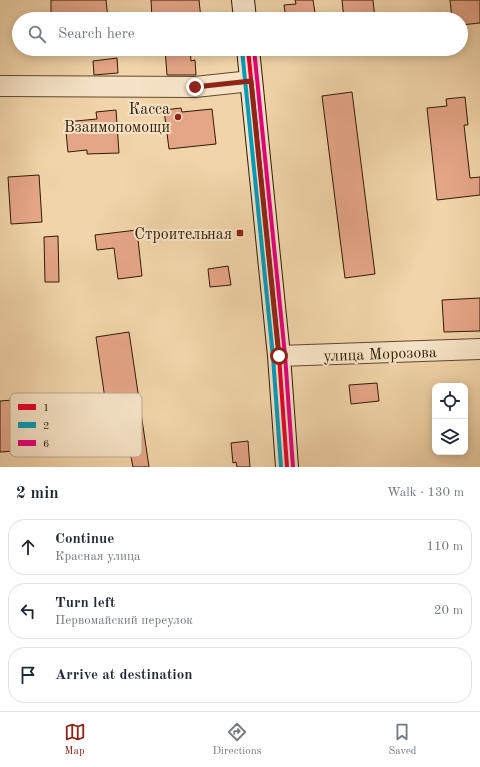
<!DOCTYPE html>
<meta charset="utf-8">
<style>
body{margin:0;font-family:"Old Standard TT",serif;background:#f6f6f7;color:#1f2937}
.controls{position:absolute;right:12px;bottom:12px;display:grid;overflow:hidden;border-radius:8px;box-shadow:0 2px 10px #0003}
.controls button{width:36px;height:36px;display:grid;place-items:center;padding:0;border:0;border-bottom:1px solid #e0e1e3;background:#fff;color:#1f2937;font:20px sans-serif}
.stop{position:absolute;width:12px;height:12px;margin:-9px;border:3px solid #8f2418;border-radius:50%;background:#fff}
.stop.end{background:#8f2418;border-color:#fff;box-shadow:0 1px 4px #0008}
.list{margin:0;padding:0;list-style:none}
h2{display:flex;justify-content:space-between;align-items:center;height:52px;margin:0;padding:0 16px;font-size:17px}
h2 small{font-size:13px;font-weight:400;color:#747a83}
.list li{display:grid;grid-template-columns:26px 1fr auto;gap:12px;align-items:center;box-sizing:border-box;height:56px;margin:0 8px 8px;padding:0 8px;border:1px solid #e0e1e3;border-radius:16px}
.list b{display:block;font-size:15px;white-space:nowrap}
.list p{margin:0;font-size:13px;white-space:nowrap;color:#747a83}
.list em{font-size:13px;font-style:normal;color:#747a83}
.icon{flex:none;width:22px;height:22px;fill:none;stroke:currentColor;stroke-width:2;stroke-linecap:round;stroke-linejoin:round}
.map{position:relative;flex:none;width:480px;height:467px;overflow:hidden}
.search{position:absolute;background:#fff;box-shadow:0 2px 10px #0003;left:12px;right:12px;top:12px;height:44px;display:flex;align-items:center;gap:10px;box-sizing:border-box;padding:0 14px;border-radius:22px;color:#747a83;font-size:15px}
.sheet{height:244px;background:#fff}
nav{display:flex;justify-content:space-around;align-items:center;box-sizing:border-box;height:56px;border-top:1px solid #e0e1e3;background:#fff;font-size:11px;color:#747a83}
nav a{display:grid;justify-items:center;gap:2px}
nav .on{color:#8f2418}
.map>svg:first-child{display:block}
.building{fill:#e5a587;stroke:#301b05}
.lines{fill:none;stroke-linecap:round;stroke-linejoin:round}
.street-casing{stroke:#60492e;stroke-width:22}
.secondary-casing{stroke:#301b05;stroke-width:24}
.street{stroke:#f6e3c7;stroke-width:20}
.secondary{stroke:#f6e3c7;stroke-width:22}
.bus-1-casing{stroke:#f6e3c7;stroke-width:7}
.bus-2-casing{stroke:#f6e3c7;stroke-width:7}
.bus-3-casing{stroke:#f6e3c7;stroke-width:7}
.bus-1{stroke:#e4002b;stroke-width:4}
.bus-2{stroke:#059bba;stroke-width:4}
.bus-3{stroke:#e5007d;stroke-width:4}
.route{stroke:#8f2418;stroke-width:5}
.poi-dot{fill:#8f2418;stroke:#f6e3c7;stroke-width:1.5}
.labels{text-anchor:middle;stroke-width:4;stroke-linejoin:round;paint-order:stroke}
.poi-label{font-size:16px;fill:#301b05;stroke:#f6e3c7;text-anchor:end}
.street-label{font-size:16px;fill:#301b05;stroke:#f6e3c7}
.key{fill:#f6e3c7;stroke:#bba78d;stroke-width:1}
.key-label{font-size:11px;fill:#301b05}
</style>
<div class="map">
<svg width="480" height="467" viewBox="0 0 480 467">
<rect width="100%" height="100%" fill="#f1d4a9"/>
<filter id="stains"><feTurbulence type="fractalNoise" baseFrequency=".005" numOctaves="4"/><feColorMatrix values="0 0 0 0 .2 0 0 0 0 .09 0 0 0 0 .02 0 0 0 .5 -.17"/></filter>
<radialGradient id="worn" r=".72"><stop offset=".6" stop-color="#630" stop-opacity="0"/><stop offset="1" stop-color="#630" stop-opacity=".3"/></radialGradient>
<path class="building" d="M 51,0 L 106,0 L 108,19 L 81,19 L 81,14 L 51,14 Z
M 151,0 L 199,0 L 201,19 L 152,19 Z
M 295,0 L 313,0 L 316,19 L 286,19 L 284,5 L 296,4 Z
M 342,0 L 373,0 L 375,19 L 344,19 Z
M 450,0 L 480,0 L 480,23 L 461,25 L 461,19 L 452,19 Z
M 165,49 L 190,49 L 191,61 L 195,60 L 196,75 L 167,75 Z
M 117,58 L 118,73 L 94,75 L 93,61 Z
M 352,92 L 375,274 L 345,278 L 322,96 Z
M 465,97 L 468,125 L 464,125 L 470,178 L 480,177 L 480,195 L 437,200 L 427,108 L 447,106 L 446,99 Z
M 181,108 L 182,112 L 212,109 L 216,144 L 169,149 L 164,110 Z
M 116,110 L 119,153 L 87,154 L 87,150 L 68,152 L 65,122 L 97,119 L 96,112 Z
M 39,175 L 42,222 L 11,224 L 8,177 Z
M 137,230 L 142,276 L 118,279 L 114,248 L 97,250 L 95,235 Z
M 58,236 L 59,282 L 45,282 L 44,237 Z
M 228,266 L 231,285 L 210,287 L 208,269 Z
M 480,298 L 480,331 L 444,332 L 442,300 Z
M 129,332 L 149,467 L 133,467 L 130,452 L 113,454 L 96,337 Z
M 377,383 L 379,401 L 351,404 L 349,385 Z
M 26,399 L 30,450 L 0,452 L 0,401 Z
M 248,441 L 250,467 L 237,467 L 236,462 L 233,463 L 231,443 Z"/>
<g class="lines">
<g class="street-casing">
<path id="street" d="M 0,86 L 195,87 L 251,81
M 279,356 L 480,349"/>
</g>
<g class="secondary-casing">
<path id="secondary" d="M 243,0 L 245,19
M 248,49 L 279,356 L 287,467"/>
</g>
<use href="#street" class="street"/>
<use href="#secondary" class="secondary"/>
<g class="bus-1-casing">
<path id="bus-1" d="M 248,49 L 279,356 L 287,467"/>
</g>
<g class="bus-2-casing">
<path id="bus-2" d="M 242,50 L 273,357 L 281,467"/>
</g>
<g class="bus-3-casing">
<path id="bus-3" d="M 254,49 L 285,355 L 293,467"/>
</g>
<use href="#bus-1" class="bus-1"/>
<use href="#bus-2" class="bus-2"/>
<use href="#bus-3" class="bus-3"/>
</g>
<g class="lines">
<path class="route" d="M 195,87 L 251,81 L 279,356"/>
</g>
<g class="poi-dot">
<circle cx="178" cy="117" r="4"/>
<rect x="236" y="229" width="8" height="8" rx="2"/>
</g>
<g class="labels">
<g class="poi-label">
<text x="170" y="114">Касса<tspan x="170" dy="18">Взаимопомощи</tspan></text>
<text x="232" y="239">Строительная</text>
</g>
<g class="street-label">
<text transform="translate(380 353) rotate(-2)" y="6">улица Морозова</text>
</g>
</g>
<rect x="10" y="393" width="132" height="64" rx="6" class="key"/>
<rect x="18" y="404" width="18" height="6" fill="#e4002b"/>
<rect x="18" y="422" width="18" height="6" fill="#059bba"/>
<rect x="18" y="440" width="18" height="6" fill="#e5007d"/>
<g class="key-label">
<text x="43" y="411">1</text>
<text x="43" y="429">2</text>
<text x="43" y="447">6</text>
</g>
<rect width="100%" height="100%" filter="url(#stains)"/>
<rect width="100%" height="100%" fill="url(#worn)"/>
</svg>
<div class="controls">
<button><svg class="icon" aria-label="locate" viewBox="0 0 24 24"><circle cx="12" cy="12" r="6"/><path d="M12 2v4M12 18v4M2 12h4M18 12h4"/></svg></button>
<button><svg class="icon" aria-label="layers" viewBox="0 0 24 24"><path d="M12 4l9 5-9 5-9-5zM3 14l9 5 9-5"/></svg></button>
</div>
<div class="stop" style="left:279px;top:356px"></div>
<div class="stop end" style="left:195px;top:87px"></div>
<div class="search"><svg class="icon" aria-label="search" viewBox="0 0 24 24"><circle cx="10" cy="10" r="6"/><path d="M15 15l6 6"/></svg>Search here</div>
</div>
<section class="sheet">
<h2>2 min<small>Walk · 130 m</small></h2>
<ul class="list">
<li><svg class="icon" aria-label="ahead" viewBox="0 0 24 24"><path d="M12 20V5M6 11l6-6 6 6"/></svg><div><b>Continue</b><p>Красная улица</p></div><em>110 m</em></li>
<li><svg class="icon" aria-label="left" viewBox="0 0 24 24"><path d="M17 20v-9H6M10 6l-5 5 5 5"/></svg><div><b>Turn left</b><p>Первомайский переулок</p></div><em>20 m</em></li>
<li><svg class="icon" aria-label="arrive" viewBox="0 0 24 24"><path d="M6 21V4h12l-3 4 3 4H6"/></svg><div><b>Arrive at destination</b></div></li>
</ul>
</section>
<nav>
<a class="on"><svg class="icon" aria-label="map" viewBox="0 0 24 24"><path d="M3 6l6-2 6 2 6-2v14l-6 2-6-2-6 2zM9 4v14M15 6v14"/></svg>Map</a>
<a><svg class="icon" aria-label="directions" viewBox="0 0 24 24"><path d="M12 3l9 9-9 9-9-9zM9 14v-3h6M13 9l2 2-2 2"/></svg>Directions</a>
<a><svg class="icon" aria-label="saved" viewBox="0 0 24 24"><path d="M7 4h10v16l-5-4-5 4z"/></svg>Saved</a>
</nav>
